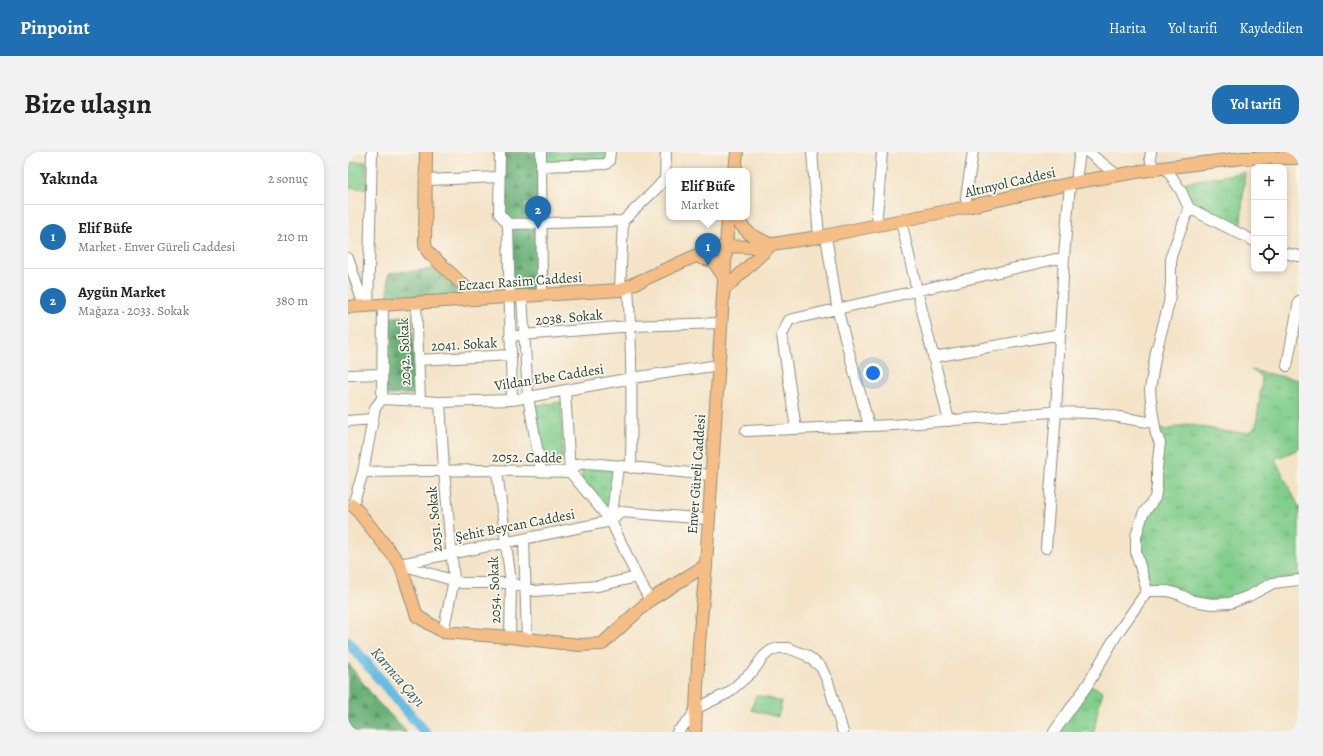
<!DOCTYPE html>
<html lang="tr">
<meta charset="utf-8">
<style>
body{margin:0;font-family:Alegreya,serif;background:#f2f2f2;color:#202124}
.controls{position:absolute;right:12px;top:12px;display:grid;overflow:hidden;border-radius:8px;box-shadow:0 2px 6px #0003}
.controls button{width:36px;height:36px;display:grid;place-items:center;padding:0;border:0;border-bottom:1px solid #e0e0e0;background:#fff;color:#202124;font:20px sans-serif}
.you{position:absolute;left:525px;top:221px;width:14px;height:14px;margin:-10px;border:3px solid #fff;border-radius:50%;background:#1a73e8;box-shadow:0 0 0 6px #1a73e833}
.badge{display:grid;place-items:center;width:26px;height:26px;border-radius:50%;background:#1f6fb2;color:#fff;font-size:13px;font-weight:700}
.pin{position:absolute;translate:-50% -33px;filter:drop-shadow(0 1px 2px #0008)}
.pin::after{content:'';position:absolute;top:21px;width:14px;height:12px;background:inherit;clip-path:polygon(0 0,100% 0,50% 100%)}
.popup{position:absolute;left:318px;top:16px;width:84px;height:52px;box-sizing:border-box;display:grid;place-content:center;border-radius:8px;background:#fff;filter:drop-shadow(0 1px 3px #0005);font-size:13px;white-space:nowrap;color:#757577}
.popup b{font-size:15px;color:#202124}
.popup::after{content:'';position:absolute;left:50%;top:100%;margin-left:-8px;border:8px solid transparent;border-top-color:#fff}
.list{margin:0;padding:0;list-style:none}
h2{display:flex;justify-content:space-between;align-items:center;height:52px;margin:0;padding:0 16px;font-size:17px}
h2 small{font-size:13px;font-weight:400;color:#757577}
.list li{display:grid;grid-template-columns:26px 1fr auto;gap:12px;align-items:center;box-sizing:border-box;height:64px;padding:0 16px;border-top:1px solid #e0e0e0}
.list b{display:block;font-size:15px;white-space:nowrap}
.list p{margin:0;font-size:13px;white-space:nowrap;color:#757577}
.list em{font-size:13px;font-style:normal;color:#757577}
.icon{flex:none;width:22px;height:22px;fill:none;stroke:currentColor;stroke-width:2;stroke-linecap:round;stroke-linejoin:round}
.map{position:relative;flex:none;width:951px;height:580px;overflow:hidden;border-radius:16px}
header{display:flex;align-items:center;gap:24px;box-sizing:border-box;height:56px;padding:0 20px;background:#1f6fb2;color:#fff}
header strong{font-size:19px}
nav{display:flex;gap:22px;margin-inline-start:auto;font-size:14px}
.intro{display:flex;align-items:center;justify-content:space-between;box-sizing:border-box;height:96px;padding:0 24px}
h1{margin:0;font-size:28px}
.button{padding:10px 18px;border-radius:16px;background:#1f6fb2;color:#fff;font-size:14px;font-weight:700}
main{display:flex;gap:24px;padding:0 24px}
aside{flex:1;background:#fff;border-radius:16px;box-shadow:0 2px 6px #0003}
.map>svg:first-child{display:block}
.grass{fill:url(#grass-tufts);stroke:#508660}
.forest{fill:url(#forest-firs);stroke:#447756}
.park{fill:url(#park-crowns);stroke:#508660}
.pitch{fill:#82ce8c;stroke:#508660}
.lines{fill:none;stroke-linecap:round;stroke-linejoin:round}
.river{stroke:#66bce3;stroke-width:11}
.minor-casing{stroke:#8a907e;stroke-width:12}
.major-casing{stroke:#8a907e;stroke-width:14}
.minor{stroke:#fff;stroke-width:10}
.major{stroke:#f6be87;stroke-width:12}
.labels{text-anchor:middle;stroke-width:3.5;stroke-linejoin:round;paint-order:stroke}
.street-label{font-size:14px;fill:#1f3d34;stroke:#fbf7ec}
.water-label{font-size:15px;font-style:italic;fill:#315d60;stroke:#fbf7ec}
</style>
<header>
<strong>Pinpoint</strong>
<nav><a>Harita</a><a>Yol tarifi</a><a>Kaydedilen</a></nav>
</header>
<div class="intro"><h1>Bize ulaşın</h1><a class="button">Yol tarifi</a></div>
<main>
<aside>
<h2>Yakında<small>2 sonuç</small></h2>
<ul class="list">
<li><span class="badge">1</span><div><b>Elif Büfe</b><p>Market · Enver Güreli Caddesi</p></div><em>210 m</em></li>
<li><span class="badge">2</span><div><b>Aygün Market</b><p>Mağaza · 2033. Sokak</p></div><em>380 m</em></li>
</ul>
</aside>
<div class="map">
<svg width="951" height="580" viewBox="0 0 951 580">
<defs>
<pattern id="grass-tufts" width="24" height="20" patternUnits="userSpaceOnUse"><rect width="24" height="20" fill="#82ce8c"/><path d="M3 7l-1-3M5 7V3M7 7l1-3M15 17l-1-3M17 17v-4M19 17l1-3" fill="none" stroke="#6aa873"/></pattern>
<pattern id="forest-firs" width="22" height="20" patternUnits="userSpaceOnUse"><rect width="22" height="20" fill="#69b178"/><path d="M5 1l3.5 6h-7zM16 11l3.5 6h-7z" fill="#569163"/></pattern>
<pattern id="park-crowns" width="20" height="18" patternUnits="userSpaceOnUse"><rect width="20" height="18" fill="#82ce8c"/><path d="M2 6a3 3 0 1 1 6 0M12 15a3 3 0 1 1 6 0" fill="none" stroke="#6aa873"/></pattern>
</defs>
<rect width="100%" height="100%" fill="#fbf7ec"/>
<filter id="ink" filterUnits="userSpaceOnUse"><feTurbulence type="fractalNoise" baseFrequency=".025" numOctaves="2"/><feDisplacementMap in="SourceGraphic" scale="8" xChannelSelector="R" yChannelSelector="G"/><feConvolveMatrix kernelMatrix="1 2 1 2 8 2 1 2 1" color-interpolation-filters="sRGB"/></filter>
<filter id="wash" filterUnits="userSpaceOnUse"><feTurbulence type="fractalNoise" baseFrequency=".012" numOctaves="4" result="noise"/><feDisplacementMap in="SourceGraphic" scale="16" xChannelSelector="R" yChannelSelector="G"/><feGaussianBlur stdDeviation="0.9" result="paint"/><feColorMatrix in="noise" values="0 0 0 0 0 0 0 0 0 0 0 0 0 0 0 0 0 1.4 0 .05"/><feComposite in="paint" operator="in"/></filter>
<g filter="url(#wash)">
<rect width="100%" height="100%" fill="#f4e3c7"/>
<path class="grass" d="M 897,20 L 892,82 L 841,56 L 828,32 Z
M 903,218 L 951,228 L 951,297 L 927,307 L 951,355 L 951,428 L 946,429 L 882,451 L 799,439 L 788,384 L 807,346 L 807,277 L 818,278 L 839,272 L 880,280 L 902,280 L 908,274 L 914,228 L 911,222 Z
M 234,316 L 267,319 L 263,354 L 251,354 L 234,330 Z
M 740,532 L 755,539 L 750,557 L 746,580 L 706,580 Z"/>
<path class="forest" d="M 152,0 L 193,0 L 187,71 L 187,83 L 194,83 L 194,143 L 161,145 L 160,72 L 151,61 Z
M 93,116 L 112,141 L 111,144 L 40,147 L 40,123 L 43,121 Z
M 64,163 L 67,242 L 37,243 L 39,166 Z
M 0,511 L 28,548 L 59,580 L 0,580 Z"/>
<path class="park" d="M 193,0 L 262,0 L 261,9 L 193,14 Z
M 18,9 L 19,37 L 0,35 L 0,11 Z
M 175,50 L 193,50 L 194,71 L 175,71 Z
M 213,250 L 215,306 L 211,311 L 195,313 L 184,254 Z"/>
<path class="pitch" d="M 408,543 L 434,550 L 430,565 L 403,558 Z"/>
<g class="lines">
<path class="river" d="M 0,490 L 77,580"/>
</g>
</g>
<g filter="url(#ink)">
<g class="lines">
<g class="minor-casing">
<path id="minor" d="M 152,0 L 151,61 L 160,72 L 164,248
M 193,0 L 194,143
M 464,0 L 471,85
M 740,0 L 770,24
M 803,0 L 802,6 L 806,17
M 193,14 L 258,12 L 261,9 L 262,0
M 78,28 L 151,25
M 729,30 L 729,21 L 732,0
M 619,55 L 618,45 L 625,0
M 841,56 L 906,89
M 553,69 L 569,138 L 601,269
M 160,72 L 275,69 L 307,38 L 317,27 L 318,0
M 530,73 L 529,62 L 534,0
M 478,84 L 490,160 L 521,274
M 936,101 L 951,104
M 0,106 L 16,154
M 280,135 C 284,195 284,255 283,316
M 272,138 L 275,69
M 174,144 L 180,245 L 193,319
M 68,151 L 72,249
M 20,154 L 24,0
M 162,184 L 283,174 L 372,171
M 586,205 L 712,182
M 70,208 L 163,203
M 939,214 L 951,149
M 0,223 L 34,222
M 217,239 L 222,320 L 263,369 L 289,425 L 302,448
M 34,247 L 92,250 L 164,248 L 284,226 L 371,213
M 92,250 L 96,319 L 106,428 L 95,480
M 0,269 L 25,267
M 448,277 L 434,183 L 441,168 L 716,105
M 398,279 L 546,273 L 703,260 L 747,261 L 806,271
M 149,319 L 163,431 L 162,485
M 15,320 L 139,318 L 222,320 L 230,312 L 242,311 L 363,323
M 0,353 L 5,353 L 15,320 L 27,256 L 34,247 L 35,153
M 263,369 L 270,315
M 176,387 L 179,487
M 698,396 L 708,260 L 716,105 L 722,32
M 52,412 L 263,369 L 273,360 L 360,367
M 54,413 L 114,431 L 163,431 L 187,439 L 250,434 L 289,425
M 799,439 L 788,400 L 788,384 L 795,362 L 807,346 L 809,334 L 809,316 L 812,291 L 808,282 L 804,257 L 802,238 L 808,200 L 821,151 L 823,132 L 823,104 L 841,56 L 833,39 L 818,16
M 329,580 L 343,566 L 347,557 L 380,541 L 405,519 L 415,505 L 422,499 L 430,496 L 440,496 L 458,503 L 473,515 L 480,530 L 495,580
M 706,580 L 740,532 L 769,482 L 799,439 L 820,439 L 833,443 L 845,449 L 864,452 L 882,451 L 901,444 L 925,431 L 951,428"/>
</g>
<g class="major-casing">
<path id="major" d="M 78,0 L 77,93 L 79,98 L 82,102 L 130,147
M 387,19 L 389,0
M 353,106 L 365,109 L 376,125
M 380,134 L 423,93 L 402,82 L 385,65
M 0,155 L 272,138 L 354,101 L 378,94 L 404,95 L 471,85 L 619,55 L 729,30 L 806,17 L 894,6 L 951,6
M 5,353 L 52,412 L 69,464 L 95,480 L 162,485 L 231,493 L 254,492 L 302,448 L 358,413
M 347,580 L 351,491 L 358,413 L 380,65"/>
</g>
<use href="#minor" class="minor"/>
<use href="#major" class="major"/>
</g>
</g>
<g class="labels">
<g class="street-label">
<text transform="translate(662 30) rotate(-13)" y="5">Altınyol Caddesi</text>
<text transform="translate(172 129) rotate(-4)" y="5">Eczacı Rasim Caddesi</text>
<text transform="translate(221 165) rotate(-5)" y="5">2038. Sokak</text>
<text transform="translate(116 192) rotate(-3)" y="5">2041. Sokak</text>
<text transform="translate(56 200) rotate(-92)" y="5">2042. Sokak</text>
<text transform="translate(201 225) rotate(-9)" y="5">Vildan Ebe Caddesi</text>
<text transform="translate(179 305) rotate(1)" y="5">2052. Cadde</text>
<text transform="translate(348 322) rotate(-86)" y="5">Enver Güreli Caddesi</text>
<text transform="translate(86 367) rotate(-95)" y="5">2051. Sokak</text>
<text transform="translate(167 373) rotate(-11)" y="5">Şehit Beycan Caddesi</text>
<text transform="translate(146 438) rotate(-92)" y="5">2054. Sokak</text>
</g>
<g class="water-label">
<text transform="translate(50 525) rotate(49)" y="5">Karınca Çayı</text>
</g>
</g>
</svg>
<div class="controls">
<button>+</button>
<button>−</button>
<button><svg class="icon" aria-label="locate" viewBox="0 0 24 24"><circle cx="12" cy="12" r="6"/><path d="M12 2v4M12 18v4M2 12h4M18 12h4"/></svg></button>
</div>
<div class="you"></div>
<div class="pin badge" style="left:360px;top:114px">1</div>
<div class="popup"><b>Elif Büfe</b>Market</div>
<div class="pin badge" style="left:190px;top:77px">2</div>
</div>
</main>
